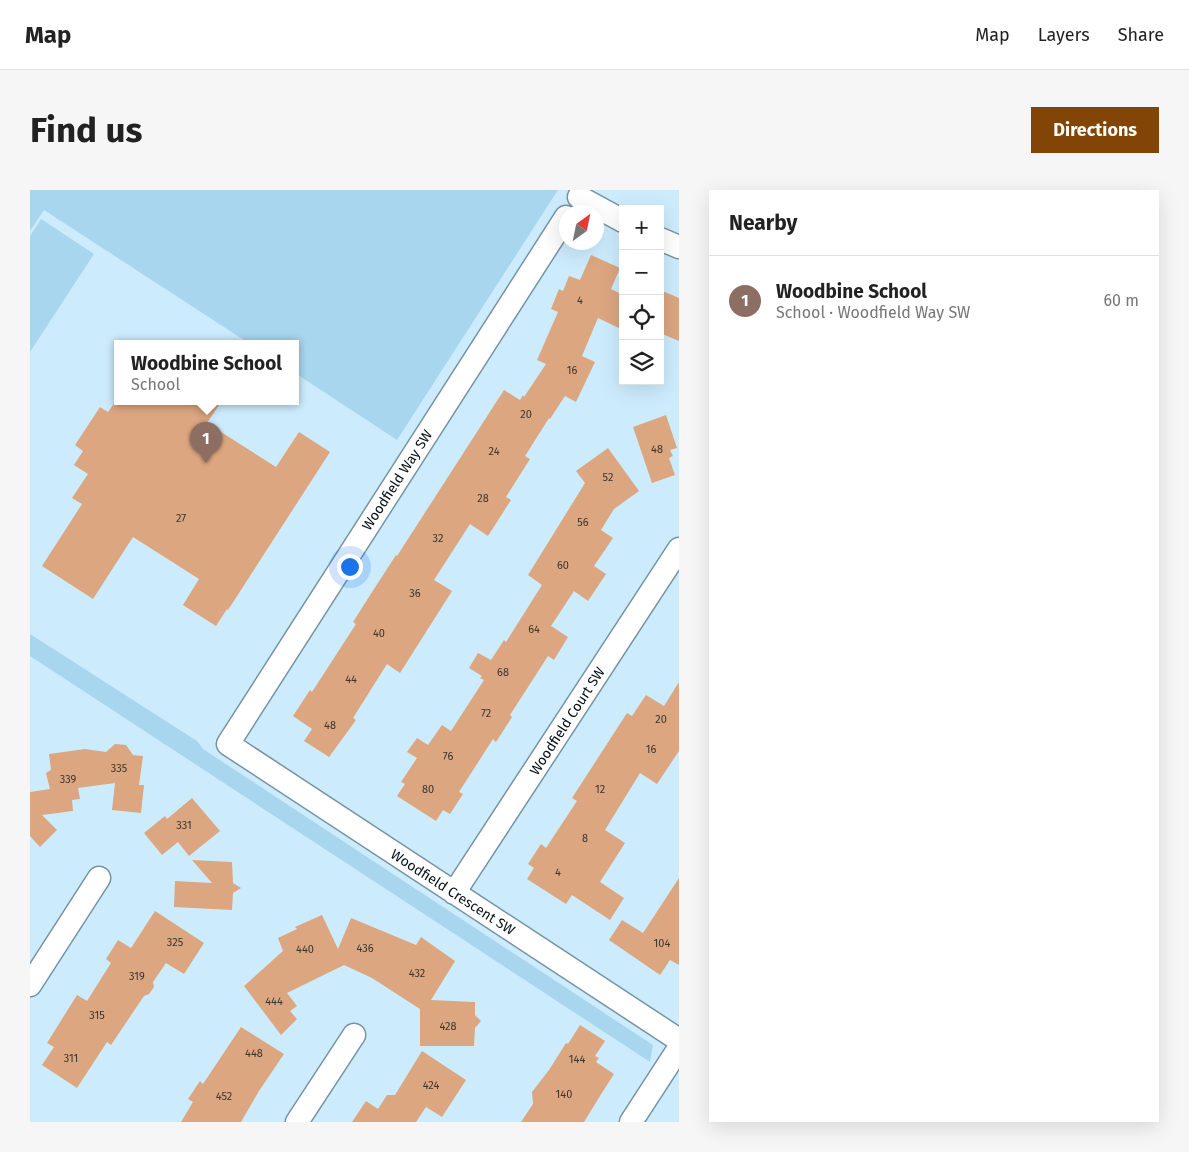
<!DOCTYPE html>
<meta charset="utf-8">
<style>
body{margin:0;font-family:"Fira Sans",sans-serif;background:#f6f6f6;color:#222}
.controls{position:absolute;right:15px;top:15px;display:grid;overflow:hidden;border-radius:0px;box-shadow:0 5px 20px #0002}
.controls button{width:45px;height:45px;display:grid;place-items:center;padding:0;border:0;border-bottom:1px solid #e0e0e0;background:#fff;color:#222;font:25px sans-serif}
.compass{position:absolute;left:529px;top:15px;width:45px;height:45px;border-radius:50%;background:#fff;box-shadow:0 5px 20px #0002;rotate:33deg}
.you{position:absolute;left:319px;top:376px;width:18px;height:18px;margin:-12px;border:4px solid #fff;border-radius:50%;background:#1a73e8;box-shadow:0 0 0 8px #1a73e833}
.badge{display:grid;place-items:center;width:32px;height:32px;border-radius:50%;background:#834506;color:#fff;font-size:16px;font-weight:700}
.pin{position:absolute;translate:-50% -41px;filter:drop-shadow(0 1px 2px #0008)}
.pin::after{content:'';position:absolute;top:26px;width:18px;height:15px;background:inherit;clip-path:polygon(0 0,100% 0,50% 100%)}
.popup{position:absolute;left:84px;top:150px;width:185px;height:65px;box-sizing:border-box;display:grid;place-content:center;border-radius:0px;background:#fff;filter:drop-shadow(0 1px 4px #0005);font-size:16px;white-space:nowrap;color:#767676}
.popup b{font-size:19px;color:#222}
.popup::after{content:'';position:absolute;left:50%;top:100%;margin-left:-10px;border:10px solid transparent;border-top-color:#fff}
.list{margin:0;padding:0;list-style:none}
h2{display:flex;justify-content:space-between;align-items:center;height:65px;margin:0;padding:0 20px;font-size:21px}
h2 small{font-size:16px;font-weight:400;color:#767676}
.list li{display:grid;grid-template-columns:32px 1fr auto;gap:15px;align-items:center;box-sizing:border-box;height:90px;padding:0 20px;border-top:1px solid #e0e0e0}
.list b{display:block;font-size:19px;white-space:nowrap}
.list p{margin:0;font-size:16px;white-space:nowrap;color:#767676}
.list em{font-size:16px;font-style:normal;color:#767676}
.icon{flex:none;width:28px;height:28px;fill:none;stroke:currentColor;stroke-width:2;stroke-linecap:round;stroke-linejoin:round}
.map{position:relative;flex:none;width:649px;height:932px;overflow:hidden;border-radius:0px}
header{display:flex;align-items:center;gap:30px;box-sizing:border-box;height:70px;padding:0 25px;background:#fff;border-bottom:1px solid #e0e0e0}
header strong{font-size:24px}
nav{display:flex;gap:28px;margin-inline-start:auto;font-size:18px}
.intro{display:flex;align-items:center;justify-content:space-between;box-sizing:border-box;height:120px;padding:0 30px}
h1{margin:0;font-size:35px}
.button{padding:12px 22px;border-radius:0px;background:#834506;color:#fff;font-size:18px;font-weight:700}
main{display:flex;gap:30px;padding:0 30px}
aside{flex:1;background:#fff;border-radius:0px;box-shadow:0 5px 20px #0002}
.map>svg:first-child{display:block}
.green{fill:#a9d6ef}
.building{fill:#dba680}
.lines{fill:none;stroke-linecap:round;stroke-linejoin:round}
.minor-casing{stroke:#7693a3;stroke-width:25}
.minor{stroke:#fff;stroke-width:22}
.labels{text-anchor:middle;stroke-width:4;stroke-linejoin:round;paint-order:stroke}
.number-label{font-size:11px;fill:#3b3630}
.street-label{font-size:14px;fill:#061116;stroke:#fff}
</style>
<header>
<strong>Map</strong>
<nav><a>Map</a><a>Layers</a><a>Share</a></nav>
</header>
<div class="intro"><h1>Find us</h1><a class="button">Directions</a></div>
<main>
<div class="map">
<svg width="649" height="932" viewBox="0 0 649 932">
<rect width="100%" height="100%" fill="#ccecfd"/>
<path class="green" d="M 0,0 L 528,0 L 367,250 L 265,183 L 265,154 L 220,154 L 14,20 L 0,41 Z
M 11,29 L 64,64 L 0,162 L 0,46 Z
M 0,444 L 167,551 L 173,559 L 623,855 L 620,872 L 0,466 Z"/>
<path class="building" d="M 561,65 L 590,78 L 581,99 L 593,105 L 593,140 L 568,128 L 552,166 L 565,172 L 546,212 L 535,206 L 520,229 L 519,228 L 497,263 L 495,266 L 500,269 L 476,307 L 481,310 L 458,346 L 440,334 L 404,390 L 422,401 L 370,483 L 357,474 L 323,528 L 326,530 L 299,567 L 274,551 L 282,539 L 263,526 L 280,500 L 282,502 L 326,434 L 323,432 L 344,399 L 366,365 L 367,366 L 474,200 L 490,210 L 493,205 L 494,207 L 516,174 L 507,170 L 528,122 L 521,119 L 529,99 L 533,101 L 539,86 L 550,90 Z
M 630,100 L 649,108 L 649,151 L 630,143 Z
M 85,212 L 191,212 L 177,233 L 246,277 L 269,242 L 300,262 L 198,420 L 197,419 L 186,436 L 153,415 L 169,389 L 103,347 L 63,409 L 12,376 L 52,314 L 42,308 L 58,284 L 44,275 L 53,261 L 45,255 L 70,217 L 78,222 Z
M 636,225 L 647,258 L 640,260 L 643,266 L 639,268 L 645,285 L 622,293 L 603,237 Z
M 578,258 L 609,301 L 584,319 L 571,340 L 583,348 L 564,376 L 576,384 L 558,411 L 544,401 L 521,436 L 538,447 L 524,470 L 518,466 L 480,525 L 482,527 L 466,552 L 463,549 L 429,602 L 433,604 L 420,624 L 413,620 L 406,631 L 367,606 L 375,594 L 371,592 L 387,568 L 377,562 L 387,548 L 398,555 L 412,535 L 421,541 L 454,490 L 450,488 L 452,486 L 439,478 L 448,463 L 461,470 L 474,450 L 476,452 L 512,395 L 498,385 L 555,293 L 546,281 Z
M 649,492 L 649,561 L 627,594 L 610,583 L 575,640 L 595,653 L 570,692 L 594,708 L 580,730 L 542,705 L 536,714 L 497,689 L 504,678 L 498,674 L 511,654 L 516,658 L 547,611 L 542,608 L 597,523 L 602,526 L 616,505 L 634,516 Z
M 85,554 L 96,555 L 103,565 L 113,566 L 109,595 L 114,595 L 111,623 L 82,620 L 85,593 L 48,598 L 50,609 L 42,610 L 43,621 L 12,625 L 27,640 L 10,657 L 0,646 L 0,602 L 20,599 L 16,583 L 21,580 L 19,564 L 55,559 L 76,562 Z
M 162,608 L 190,641 L 159,666 L 148,652 L 132,665 L 114,643 L 135,626 L 137,629 Z
M 162,670 L 202,672 L 203,693 L 211,698 L 203,703 L 202,720 L 144,717 L 145,691 L 182,693 Z
M 649,688 L 649,775 L 640,770 L 630,785 L 579,750 L 592,730 L 613,743 Z
M 125,721 L 174,753 L 154,784 L 136,773 L 123,792 L 124,797 L 119,804 L 114,806 L 81,855 L 77,852 L 47,898 L 12,875 L 24,857 L 17,853 L 47,805 L 57,811 L 81,773 L 76,769 L 88,750 L 101,758 Z
M 292,725 L 308,759 L 321,728 L 386,755 L 391,747 L 425,771 L 401,810 L 445,812 L 445,825 L 451,831 L 445,838 L 444,856 L 390,856 L 390,819 L 342,788 L 314,775 L 257,803 L 267,816 L 260,821 L 267,829 L 251,845 L 214,796 L 253,761 L 248,748 L 267,739 L 265,737 Z
M 550,835 L 575,851 L 565,866 L 569,868 L 566,872 L 584,884 L 570,906 L 554,932 L 491,932 L 503,914 L 502,902 L 519,880 L 536,853 L 538,854 Z
M 211,837 L 254,864 L 229,901 L 211,932 L 151,932 L 163,912 L 158,909 L 170,891 L 173,894 Z
M 392,861 L 436,890 L 412,927 L 396,917 L 386,932 L 322,932 L 336,911 L 348,919 L 357,905 L 365,905 Z"/>
<g class="lines">
<g class="minor-casing">
<path id="minor" d="M 549,7 L 593,31
M 536,27 L 198,554 L 649,850
M 630,49 L 649,57
M 424,703 L 649,359
M 0,795 L 69,688
M 267,932 L 324,845
M 601,932 L 649,858"/>
</g>
<use href="#minor" class="minor"/>
</g>
<g class="labels">
<g class="number-label">
<text x="550" y="114">4</text>
<text x="542" y="184">16</text>
<text x="496" y="228">20</text>
<text x="627" y="263">48</text>
<text x="464" y="265">24</text>
<text x="578" y="291">52</text>
<text x="453" y="312">28</text>
<text x="151" y="332">27</text>
<text x="553" y="336">56</text>
<text x="408" y="352">32</text>
<text x="533" y="379">60</text>
<text x="385" y="407">36</text>
<text x="504" y="443">64</text>
<text x="349" y="447">40</text>
<text x="473" y="486">68</text>
<text x="321" y="493">44</text>
<text x="456" y="527">72</text>
<text x="631" y="533">20</text>
<text x="300" y="539">48</text>
<text x="621" y="563">16</text>
<text x="418" y="570">76</text>
<text x="89" y="582">335</text>
<text x="38" y="593">339</text>
<text x="398" y="603">80</text>
<text x="570" y="603">12</text>
<text x="154" y="639">331</text>
<text x="555" y="652">8</text>
<text x="528" y="686">4</text>
<text x="145" y="756">325</text>
<text x="632" y="757">104</text>
<text x="335" y="762">436</text>
<text x="275" y="763">440</text>
<text x="387" y="787">432</text>
<text x="107" y="790">319</text>
<text x="244" y="815">444</text>
<text x="67" y="829">315</text>
<text x="418" y="840">428</text>
<text x="224" y="867">448</text>
<text x="41" y="872">311</text>
<text x="547" y="873">144</text>
<text x="401" y="899">424</text>
<text x="534" y="908">140</text>
<text x="194" y="910">452</text>
</g>
<g class="street-label">
<text transform="translate(367 290) rotate(-57)" y="5">Woodfield Way SW</text>
<text transform="translate(537 531) rotate(-57)" y="5">Woodfield Court SW</text>
<text transform="translate(423 702) rotate(33)" y="5">Woodfield Crescent SW</text>
</g>
</g>
</svg>
<div class="controls">
<button>+</button>
<button>−</button>
<button><svg class="icon" aria-label="locate" viewBox="0 0 24 24"><circle cx="12" cy="12" r="6"/><path d="M12 2v4M12 18v4M2 12h4M18 12h4"/></svg></button>
<button><svg class="icon" aria-label="layers" viewBox="0 0 24 24"><path d="M12 4l9 5-9 5-9-5zM3 14l9 5 9-5"/></svg></button>
</div>
<svg class="compass" viewBox="-18 -18 36 36"><path d="M0-13l5 13h-10z" fill="#e53935"/><path d="M0 13l5-13h-10z" fill="#767676"/></svg>
<div class="you"></div>
<div class="pin badge" style="left:176px;top:273px;background:#8d6e63">1</div>
<div class="popup"><b>Woodbine School</b>School</div>
</div>
<aside>
<h2>Nearby<small></small></h2>
<ul class="list">
<li><span class="badge" style="background:#8d6e63">1</span><div><b>Woodbine School</b><p>School · Woodfield Way SW</p></div><em>60 m</em></li>
</ul>
</aside>
</main>
